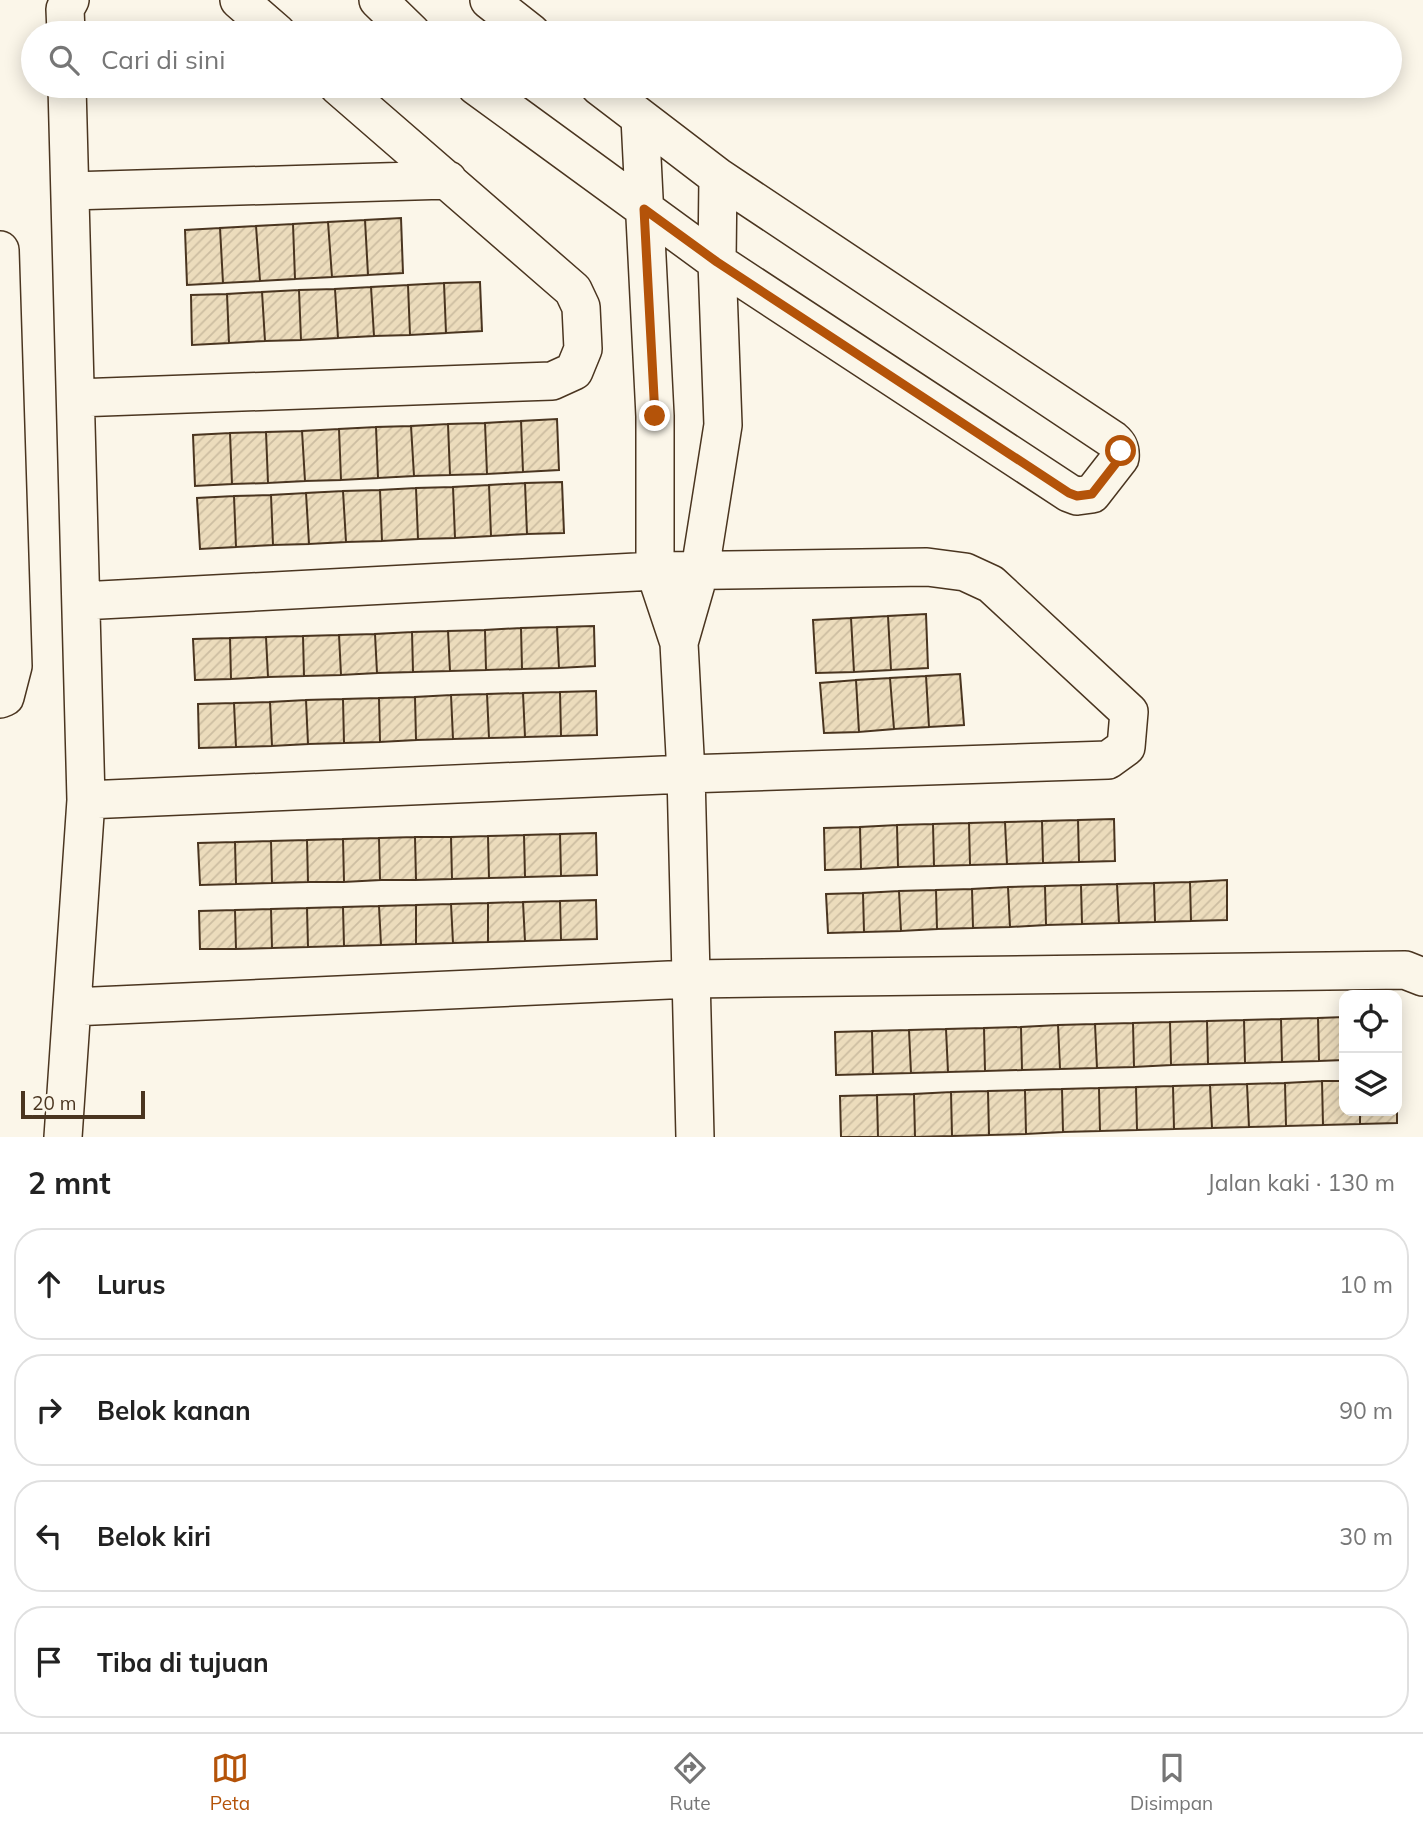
<!DOCTYPE html>
<html lang="id">
<meta charset="utf-8">
<style>
body{margin:0;font-family:Mulish,sans-serif;background:#f6f6f6;color:#222}
.controls{position:absolute;right:21px;bottom:21px;display:grid;overflow:hidden;border-radius:14px;box-shadow:0 4px 18px #0003}
.controls button{width:63px;height:63px;display:grid;place-items:center;padding:0;border:0;border-bottom:2px solid #e0e0e0;background:#fff;color:#222;font:35px sans-serif}
.scale{position:absolute;left:21px;bottom:18px;width:124px;box-sizing:border-box;padding-left:7px;border:4px solid #4a3520;border-top:0;font-size:19px;line-height:24px;white-space:nowrap;color:#4a3520;-webkit-text-stroke:5px #fbf6e9;paint-order:stroke}
.stop{position:absolute;width:21px;height:21px;margin:-16px;border:5px solid #b45309;border-radius:50%;background:#fff}
.stop.end{background:#b45309;border-color:#fff;box-shadow:0 2px 7px #0008}
.list{margin:0;padding:0;list-style:none}
h2{display:flex;justify-content:space-between;align-items:center;height:91px;margin:0;padding:0 28px;font-size:30px}
h2 small{font-size:23px;font-weight:400;color:#767676}
.list li{display:grid;grid-template-columns:46px 1fr auto;gap:21px;align-items:center;box-sizing:border-box;height:112px;margin:0 14px 14px;padding:0 14px;border:2px solid #e0e0e0;border-radius:28px}
.list b{display:block;font-size:26px;white-space:nowrap}
.list em{font-size:23px;font-style:normal;color:#767676}
.icon{flex:none;width:38px;height:38px;fill:none;stroke:currentColor;stroke-width:2;stroke-linecap:round;stroke-linejoin:round}
.map{position:relative;flex:none;width:1423px;height:1137px;overflow:hidden}
.search{position:absolute;background:#fff;box-shadow:0 4px 18px #0003;left:21px;right:21px;top:21px;height:77px;display:flex;align-items:center;gap:18px;box-sizing:border-box;padding:0 24px;border-radius:38px;color:#767676;font-size:26px}
.sheet{height:595px;background:#fff}
nav{display:flex;justify-content:space-around;align-items:center;box-sizing:border-box;height:98px;border-top:2px solid #e0e0e0;background:#fff;font-size:19px;color:#767676}
nav a{display:grid;justify-items:center;gap:4px}
nav .on{color:#b45309}
.map>svg:first-child{display:block}
.building{fill:url(#building-hatch);stroke:#4a3520;stroke-width:2}
.lines{fill:none;stroke-linecap:round;stroke-linejoin:round}
.minor-casing{stroke:#4a3520;stroke-width:40}
.minor{stroke:#fbf6e9;stroke-width:37}
.route{stroke:#b45309;stroke-width:9}
</style>
<div class="map">
<svg width="1423" height="1137" viewBox="0 0 1423 1137">
<defs>
<pattern id="building-hatch" width="6" height="6" patternUnits="userSpaceOnUse" patternTransform="scale(1.75)"><rect width="6" height="6" fill="#ecdcbc"/><path d="M-1 1l2-2M0 6l6-6M5 7l2-2" fill="none" stroke="#ccbda1"/></pattern>
</defs>
<rect width="100%" height="100%" fill="#fbf6e9"/>
<path class="building" d="M 401,218 L 403,273 L 368,275 L 365,220 Z
M 365,220 L 368,275 L 332,277 L 328,222 Z
M 328,222 L 332,277 L 295,279 L 293,224 Z
M 293,224 L 295,279 L 260,281 L 256,226 Z
M 256,226 L 260,281 L 223,283 L 220,228 Z
M 220,228 L 223,283 L 187,285 L 185,230 Z
M 480,282 L 482,331 L 446,333 L 444,283 Z
M 444,283 L 446,333 L 410,335 L 408,285 Z
M 408,285 L 410,335 L 374,336 L 371,287 Z
M 371,287 L 374,336 L 338,338 L 335,289 Z
M 335,289 L 338,338 L 301,340 L 299,290 Z
M 299,290 L 301,340 L 265,341 L 262,292 Z
M 262,292 L 265,341 L 229,343 L 227,294 Z
M 227,294 L 229,343 L 192,345 L 191,295 Z
M 557,419 L 559,470 L 523,472 L 521,421 Z
M 521,421 L 523,472 L 487,474 L 485,423 Z
M 485,423 L 487,474 L 450,475 L 448,424 Z
M 448,424 L 450,475 L 414,476 L 411,426 Z
M 411,426 L 414,476 L 378,478 L 376,427 Z
M 376,427 L 378,478 L 341,480 L 339,429 Z
M 339,429 L 341,480 L 305,481 L 302,431 Z
M 302,431 L 305,481 L 268,483 L 266,432 Z
M 266,432 L 268,483 L 232,484 L 230,433 Z
M 230,433 L 232,484 L 195,486 L 193,435 Z
M 562,482 L 564,533 L 527,534 L 525,483 Z
M 525,483 L 527,534 L 491,536 L 489,485 Z
M 489,485 L 491,536 L 455,538 L 453,487 Z
M 453,487 L 455,538 L 418,539 L 416,488 Z
M 416,488 L 418,539 L 382,541 L 380,490 Z
M 380,490 L 382,541 L 346,542 L 343,491 Z
M 343,491 L 346,542 L 309,544 L 306,493 Z
M 306,493 L 309,544 L 273,545 L 271,495 Z
M 271,495 L 273,545 L 236,547 L 234,496 Z
M 234,496 L 236,547 L 200,549 L 197,498 Z
M 926,614 L 928,668 L 891,670 L 888,616 Z
M 888,616 L 891,670 L 854,672 L 851,618 Z
M 851,618 L 854,672 L 816,673 L 813,620 Z
M 594,626 L 595,666 L 559,668 L 557,627 Z
M 557,627 L 559,668 L 522,669 L 521,628 Z
M 521,628 L 522,669 L 486,670 L 485,630 Z
M 485,630 L 486,670 L 450,671 L 448,631 Z
M 448,631 L 450,671 L 413,672 L 412,632 Z
M 412,632 L 413,672 L 377,673 L 375,634 Z
M 375,634 L 377,673 L 341,675 L 339,635 Z
M 339,635 L 341,675 L 304,676 L 303,636 Z
M 303,636 L 304,676 L 268,677 L 266,637 Z
M 266,637 L 268,677 L 231,679 L 230,638 Z
M 230,638 L 231,679 L 195,680 L 193,639 Z
M 960,674 L 964,725 L 929,727 L 926,676 Z
M 926,676 L 929,727 L 894,729 L 890,678 Z
M 890,678 L 894,729 L 859,732 L 856,680 Z
M 856,680 L 859,732 L 824,733 L 820,683 Z
M 596,691 L 597,735 L 561,736 L 560,692 Z
M 560,692 L 561,736 L 525,737 L 523,693 Z
M 523,693 L 525,737 L 489,738 L 487,694 Z
M 487,694 L 489,738 L 453,739 L 451,695 Z
M 451,695 L 453,739 L 416,740 L 415,697 Z
M 415,697 L 416,740 L 380,742 L 379,698 Z
M 379,698 L 380,742 L 344,743 L 343,699 Z
M 343,699 L 344,743 L 308,744 L 306,700 Z
M 306,700 L 308,744 L 272,746 L 270,702 Z
M 270,702 L 272,746 L 236,747 L 234,703 Z
M 234,703 L 236,747 L 199,748 L 198,704 Z
M 1114,819 L 1115,861 L 1079,862 L 1078,820 Z
M 1078,820 L 1079,862 L 1043,863 L 1042,821 Z
M 1042,821 L 1043,863 L 1007,864 L 1005,822 Z
M 1005,822 L 1007,864 L 970,865 L 969,823 Z
M 969,823 L 970,865 L 934,866 L 933,824 Z
M 933,824 L 934,866 L 898,867 L 897,825 Z
M 897,825 L 898,867 L 861,869 L 860,827 Z
M 860,827 L 861,869 L 825,870 L 824,828 Z
M 596,833 L 597,875 L 561,876 L 560,834 Z
M 560,834 L 561,876 L 525,877 L 524,835 Z
M 524,835 L 525,877 L 489,878 L 488,836 Z
M 488,836 L 489,878 L 452,879 L 451,837 Z
M 415,837 L 451,837 L 452,879 L 416,880 Z
M 415,837 L 416,880 L 380,880 L 379,838 Z
M 379,838 L 380,880 L 344,882 L 343,839 Z
M 343,839 L 344,882 L 308,882 L 307,840 Z
M 307,840 L 308,882 L 272,883 L 271,841 Z
M 271,841 L 272,883 L 236,884 L 235,842 Z
M 235,842 L 236,884 L 200,885 L 198,843 Z
M 1227,880 L 1227,920 L 1191,921 L 1190,882 Z
M 1190,882 L 1191,921 L 1155,922 L 1154,883 Z
M 1154,883 L 1155,922 L 1119,923 L 1117,884 Z
M 1117,884 L 1119,923 L 1082,924 L 1081,885 Z
M 1081,885 L 1082,924 L 1046,925 L 1045,886 Z
M 1045,886 L 1046,925 L 1010,927 L 1008,887 Z
M 1008,887 L 1010,927 L 973,928 L 972,889 Z
M 972,889 L 973,928 L 937,929 L 936,890 Z
M 936,890 L 937,929 L 901,931 L 899,891 Z
M 899,891 L 901,931 L 864,932 L 863,893 Z
M 863,893 L 864,932 L 828,933 L 826,894 Z
M 596,900 L 597,939 L 561,940 L 560,901 Z
M 560,901 L 561,940 L 525,941 L 523,902 Z
M 523,902 L 525,941 L 488,942 L 488,903 Z
M 488,903 L 488,942 L 453,943 L 451,904 Z
M 451,904 L 453,943 L 416,944 L 416,905 Z
M 416,905 L 416,944 L 381,945 L 379,906 Z
M 379,906 L 381,945 L 344,946 L 343,907 Z
M 343,907 L 344,946 L 308,947 L 307,908 Z
M 307,908 L 308,947 L 272,948 L 271,909 Z
M 271,909 L 272,948 L 236,949 L 235,910 Z
M 235,910 L 236,949 L 200,949 L 199,911 Z
M 1344,1017 L 1344,1060 L 1319,1061 L 1318,1018 Z
M 1318,1018 L 1319,1061 L 1282,1062 L 1281,1019 Z
M 1281,1019 L 1282,1062 L 1245,1063 L 1244,1020 Z
M 1244,1020 L 1245,1063 L 1208,1064 L 1207,1021 Z
M 1207,1021 L 1208,1064 L 1171,1065 L 1170,1022 Z
M 1170,1022 L 1171,1065 L 1134,1067 L 1133,1023 Z
M 1133,1023 L 1134,1067 L 1097,1068 L 1095,1024 Z
M 1095,1024 L 1097,1068 L 1060,1069 L 1058,1025 Z
M 1058,1025 L 1060,1069 L 1022,1070 L 1021,1027 Z
M 1021,1027 L 1022,1070 L 985,1071 L 984,1028 Z
M 984,1028 L 985,1071 L 948,1072 L 946,1029 Z
M 946,1029 L 948,1072 L 911,1073 L 909,1030 Z
M 909,1030 L 911,1073 L 873,1074 L 872,1031 Z
M 872,1031 L 873,1074 L 836,1075 L 835,1032 Z
M 1322,1081 L 1344,1081 L 1344,1111 L 1360,1111 L 1360,1124 L 1323,1125 Z
M 1322,1081 L 1323,1125 L 1286,1126 L 1285,1083 Z
M 1285,1083 L 1286,1126 L 1249,1127 L 1247,1084 Z
M 1247,1084 L 1249,1127 L 1212,1128 L 1210,1085 Z
M 1210,1085 L 1212,1128 L 1174,1129 L 1173,1086 Z
M 1173,1086 L 1174,1129 L 1137,1130 L 1136,1087 Z
M 1136,1087 L 1137,1130 L 1100,1131 L 1099,1088 Z
M 1099,1088 L 1100,1131 L 1063,1132 L 1062,1089 Z
M 1062,1089 L 1063,1132 L 1026,1134 L 1025,1090 Z
M 1025,1090 L 1026,1134 L 989,1135 L 988,1091 Z
M 988,1091 L 989,1135 L 952,1136 L 951,1092 Z
M 951,1092 L 952,1136 L 915,1137 L 914,1094 Z
M 914,1094 L 915,1137 L 878,1137 L 877,1095 Z
M 877,1095 L 878,1137 L 841,1137 L 840,1096 Z
M 1360,1111 L 1397,1111 L 1397,1123 L 1360,1124 Z"/>
<g class="lines">
<g class="minor-casing">
<path id="minor" d="M 239,0 L 277,33
M 378,0 L 412,33
M 489,0 L 531,33
M 66,33 L 65,9 L 70,0
M 476,86 L 717,262 L 1069,493 L 1077,496 L 1092,494 L 1120,458 C 1121,449 1119,445 1113,440 L 718,177 L 599,86
M 640,118 L 655,416 L 655,571 L 679,643 L 700,570 L 723,425 L 717,262 L 718,177
M 70,191 L 448,180
M 0,250 L 13,666 L 5,697 L 0,699
M 76,398 L 552,381 L 574,371 L 583,349 L 581,307 L 573,290 L 338,86
M 81,601 L 655,571 L 927,567 L 965,572 L 991,584 L 1129,712 L 1126,747 L 1108,760 L 686,774 L 86,800
M 679,643 L 686,774 L 695,1137
M 72,1007 L 691,979 L 1405,970 L 1423,977
M 63,1137 L 86,800 L 67,86"/>
</g>
<use href="#minor" class="minor"/>
</g>
<g class="lines">
<path class="route" d="M 655,416 L 644,209 L 717,262 L 1069,493 L 1077,496 L 1092,494 L 1120,458 L 1121,451"/>
</g>
</svg>
<div class="controls">
<button><svg class="icon" aria-label="locate" viewBox="0 0 24 24"><circle cx="12" cy="12" r="6"/><path d="M12 2v4M12 18v4M2 12h4M18 12h4"/></svg></button>
<button><svg class="icon" aria-label="layers" viewBox="0 0 24 24"><path d="M12 4l9 5-9 5-9-5zM3 14l9 5 9-5"/></svg></button>
</div>
<div class="scale">20 m</div>
<div class="stop" style="left:1121px;top:451px"></div>
<div class="stop end" style="left:655px;top:416px"></div>
<div class="search"><svg class="icon" aria-label="search" viewBox="0 0 24 24"><circle cx="10" cy="10" r="6"/><path d="M15 15l6 6"/></svg>Cari di sini</div>
</div>
<section class="sheet">
<h2>2 mnt<small>Jalan kaki · 130 m</small></h2>
<ul class="list">
<li><svg class="icon" aria-label="ahead" viewBox="0 0 24 24"><path d="M12 20V5M6 11l6-6 6 6"/></svg><div><b>Lurus</b></div><em>10 m</em></li>
<li><svg class="icon" aria-label="right" viewBox="0 0 24 24"><path d="M7 20v-9h11M14 6l5 5-5 5"/></svg><div><b>Belok kanan</b></div><em>90 m</em></li>
<li><svg class="icon" aria-label="left" viewBox="0 0 24 24"><path d="M17 20v-9H6M10 6l-5 5 5 5"/></svg><div><b>Belok kiri</b></div><em>30 m</em></li>
<li><svg class="icon" aria-label="arrive" viewBox="0 0 24 24"><path d="M6 21V4h12l-3 4 3 4H6"/></svg><div><b>Tiba di tujuan</b></div></li>
</ul>
</section>
<nav>
<a class="on"><svg class="icon" aria-label="map" viewBox="0 0 24 24"><path d="M3 6l6-2 6 2 6-2v14l-6 2-6-2-6 2zM9 4v14M15 6v14"/></svg>Peta</a>
<a><svg class="icon" aria-label="directions" viewBox="0 0 24 24"><path d="M12 3l9 9-9 9-9-9zM9 14v-3h6M13 9l2 2-2 2"/></svg>Rute</a>
<a><svg class="icon" aria-label="saved" viewBox="0 0 24 24"><path d="M7 4h10v16l-5-4-5 4z"/></svg>Disimpan</a>
</nav>
